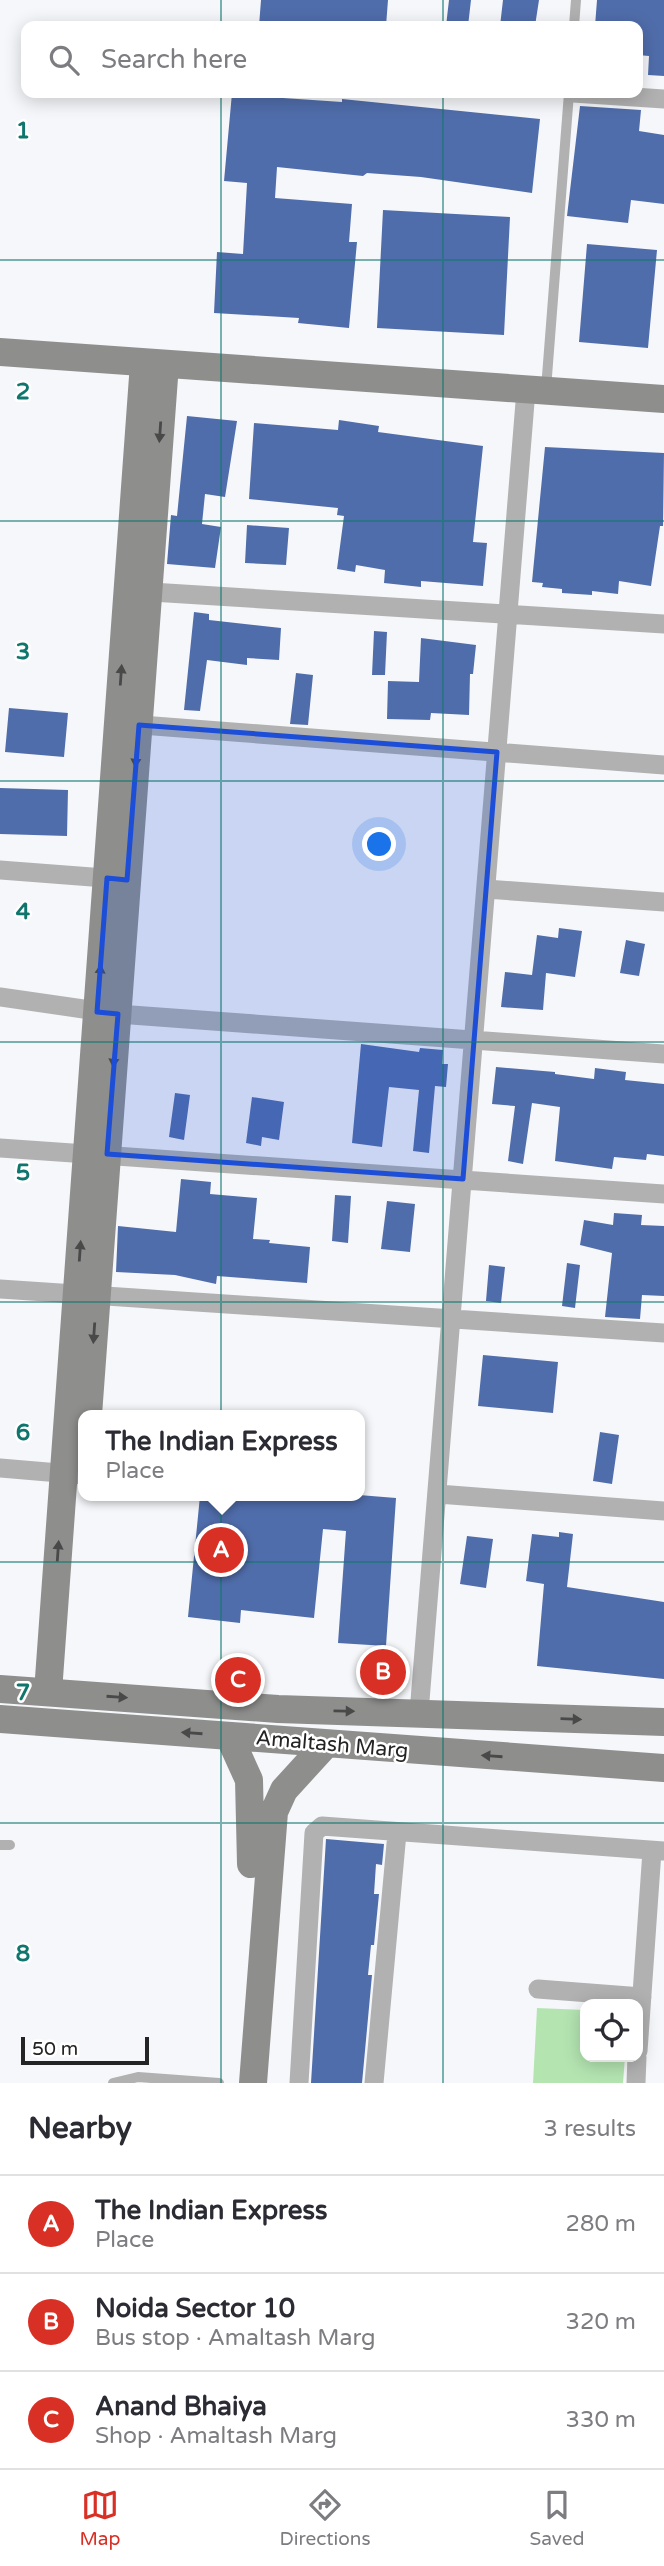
<!DOCTYPE html>
<meta charset="utf-8">
<style>
body{margin:0;font-family:"Varela Round",sans-serif;background:#f2f2f3;color:#2b2b33}
.controls{position:absolute;right:21px;bottom:21px;display:grid;overflow:hidden;border-radius:14px;box-shadow:0 4px 18px #0003}
.controls button{width:63px;height:63px;display:grid;place-items:center;padding:0;border:0;border-bottom:2px solid #e1e1e2;background:#fff;color:#2b2b33;font:35px sans-serif}
.scale{position:absolute;left:21px;bottom:18px;width:128px;box-sizing:border-box;padding-left:7px;border:4px solid #242425;border-top:0;font-size:19px;line-height:24px;white-space:nowrap;color:#242425;-webkit-text-stroke:5px #fff;paint-order:stroke}
.you{position:absolute;left:380px;top:845px;width:24px;height:24px;margin:-18px;border:5px solid #fff;border-radius:50%;background:#1a73e8;box-shadow:0 0 0 10px #1a73e833}
.badge{display:grid;place-items:center;width:46px;height:46px;border-radius:50%;background:#d93025;color:#fff;font-size:23px;font-weight:700}
.pin{position:absolute;translate:-50% -50%;border:4px solid #fff;box-shadow:0 2px 7px #0006}
.popup{position:absolute;left:78px;top:1410px;width:287px;height:91px;box-sizing:border-box;display:grid;place-content:center;border-radius:14px;background:#fff;filter:drop-shadow(0 2px 5px #0005);font-size:23px;white-space:nowrap;color:#7c7c81}
.popup b{font-size:26px;color:#2b2b33}
.popup::after{content:'';position:absolute;left:50%;top:100%;margin-left:-14px;border:14px solid transparent;border-top-color:#fff}
.list{margin:0;padding:0;list-style:none}
h2{display:flex;justify-content:space-between;align-items:center;height:91px;margin:0;padding:0 28px;font-size:30px}
h2 small{font-size:23px;font-weight:400;color:#7c7c81}
.list li{display:grid;grid-template-columns:46px 1fr auto;gap:21px;align-items:center;box-sizing:border-box;height:98px;padding:0 28px;border-top:2px solid #e1e1e2}
.list b{display:block;font-size:26px;white-space:nowrap}
.list p{margin:0;font-size:23px;white-space:nowrap;color:#7c7c81}
.list em{font-size:23px;font-style:normal;color:#7c7c81}
.icon{flex:none;width:38px;height:38px;fill:none;stroke:currentColor;stroke-width:2;stroke-linecap:round;stroke-linejoin:round}
.map{position:relative;flex:none;width:664px;height:2083px;overflow:hidden}
.search{position:absolute;background:#fff;box-shadow:0 4px 18px #0003;left:21px;right:21px;top:21px;height:77px;display:flex;align-items:center;gap:18px;box-sizing:border-box;padding:0 24px;border-radius:14px;color:#7c7c81;font-size:26px}
.sheet{height:385px;background:#fff}
nav{display:flex;justify-content:space-around;align-items:center;box-sizing:border-box;height:98px;border-top:2px solid #e1e1e2;background:#fff;font-size:19px;color:#7c7c81}
nav a{display:grid;justify-items:center;gap:4px}
nav .on{color:#d93025}
.map>svg:first-child{display:block}
.green{fill:#b4e5b1}
.building{fill:#506dab}
.lines{fill:none;stroke-linecap:round;stroke-linejoin:round}
.lane{stroke:#b0b1b0;stroke-width:10}
.street{stroke:#b0b1b0;stroke-width:19}
.secondary{stroke:#8e8f8d;stroke-width:28}
.oneway{fill:#494949}
.marked{fill:#1d4ed8;fill-opacity:0.2;stroke:#1d4ed8;stroke-width:5;stroke-linejoin:round}
.grid{fill:none;stroke:#0f766e;stroke-width:2;stroke-opacity:0.55}
.labels{text-anchor:middle;stroke-width:5;stroke-linejoin:round;paint-order:stroke}
.street-label{font-size:21px;fill:#242425;stroke:#fff}
.grid-label{font-size:23px;text-anchor:middle;font-weight:bold;fill:#0f766e;stroke:#fff;stroke-width:5;stroke-linejoin:round;paint-order:stroke}
</style>
<div class="map">
<svg width="664" height="2083" viewBox="0 0 664 2083">
<rect width="100%" height="100%" fill="#f6f7fa"/>
<path class="green" d="M 537,2008 L 585,2010 L 585,2057 L 625,2057 L 623,2083 L 533,2083 Z"/>
<path class="building" d="M 261,0 L 388,0 L 386,26 L 259,26 Z
M 449,0 L 471,0 L 468,26 L 446,26 Z
M 503,0 L 539,0 L 535,26 L 500,26 Z
M 597,0 L 664,0 L 664,76 L 648,75 L 649,56 L 638,55 L 638,26 L 595,26 Z
M 232,93 L 284,93 L 283,98 L 342,102 L 342,99 L 540,119 L 532,193 L 421,177 L 367,173 L 363,176 L 277,167 L 275,198 L 352,204 L 349,242 L 357,242 L 349,328 L 298,323 L 299,318 L 214,313 L 217,252 L 243,254 L 247,183 L 224,181 Z
M 580,106 L 641,110 L 639,131 L 664,135 L 664,204 L 631,200 L 628,223 L 567,216 Z
M 383,210 L 510,217 L 504,335 L 377,328 Z
M 587,244 L 657,250 L 648,348 L 579,342 Z
M 187,416 L 237,421 L 225,497 L 205,494 L 202,524 L 221,527 L 215,568 L 167,564 L 171,515 L 177,516 Z
M 339,420 L 379,426 L 378,432 L 483,446 L 473,542 L 487,543 L 483,586 L 421,581 L 421,587 L 384,583 L 385,570 L 356,565 L 355,572 L 337,569 L 344,516 L 337,515 L 338,508 L 249,499 L 254,423 L 338,430 Z
M 545,447 L 664,453 L 663,526 L 660,526 L 651,586 L 619,581 L 618,594 L 592,591 L 592,595 L 562,593 L 562,589 L 542,587 L 543,583 L 532,582 Z
M 247,525 L 289,528 L 286,565 L 245,563 Z
M 194,612 L 209,614 L 209,620 L 281,628 L 279,660 L 247,658 L 247,665 L 207,660 L 200,711 L 184,710 Z
M 374,631 L 387,632 L 385,675 L 372,675 Z
M 421,638 L 476,645 L 473,674 L 470,674 L 469,715 L 431,713 L 430,720 L 387,719 L 388,681 L 419,682 Z
M 296,673 L 313,675 L 308,725 L 290,724 Z
M 9,708 L 68,713 L 64,757 L 5,752 Z
M 0,788 L 68,790 L 67,836 L 0,834 Z
M 559,928 L 582,931 L 575,977 L 546,973 L 543,1010 L 501,1007 L 505,972 L 532,975 L 537,935 L 558,938 Z
M 626,940 L 645,944 L 639,976 L 620,973 Z
M 361,1044 L 419,1052 L 420,1048 L 443,1050 L 442,1064 L 448,1064 L 446,1087 L 435,1086 L 429,1153 L 413,1151 L 419,1090 L 389,1087 L 382,1147 L 352,1143 Z
M 496,1067 L 555,1072 L 555,1074 L 594,1079 L 595,1068 L 626,1072 L 625,1080 L 664,1084 L 664,1156 L 647,1154 L 646,1160 L 614,1157 L 612,1169 L 555,1161 L 560,1107 L 532,1103 L 523,1164 L 508,1161 L 515,1106 L 492,1104 Z
M 175,1093 L 190,1095 L 184,1140 L 169,1137 Z
M 252,1097 L 284,1102 L 279,1140 L 262,1137 L 261,1146 L 246,1143 Z
M 181,1179 L 211,1182 L 210,1194 L 257,1198 L 253,1239 L 270,1240 L 269,1243 L 310,1247 L 307,1283 L 217,1276 L 216,1284 L 175,1275 L 116,1272 L 118,1226 L 176,1232 Z
M 335,1195 L 351,1196 L 348,1243 L 332,1241 Z
M 387,1201 L 415,1204 L 410,1252 L 381,1249 Z
M 614,1213 L 642,1215 L 641,1225 L 664,1226 L 664,1296 L 642,1295 L 640,1319 L 605,1317 L 612,1253 L 580,1245 L 584,1220 L 613,1225 Z
M 567,1263 L 580,1265 L 575,1308 L 562,1306 Z
M 489,1265 L 505,1267 L 501,1303 L 486,1301 Z
M 483,1355 L 558,1362 L 553,1413 L 478,1406 Z
M 600,1432 L 619,1435 L 612,1484 L 593,1481 Z
M 359,1495 L 396,1498 L 386,1646 L 338,1643 L 346,1531 L 323,1529 L 314,1618 L 241,1610 L 240,1623 L 188,1617 L 200,1496 Z
M 559,1532 L 573,1534 L 567,1587 L 664,1602 L 664,1679 L 537,1666 L 544,1584 L 526,1581 L 532,1534 L 559,1537 Z
M 467,1536 L 493,1539 L 486,1588 L 460,1584 Z
M 326,1839 L 384,1844 L 382,1865 L 376,1864 L 374,1894 L 379,1894 L 374,1945 L 371,1945 L 368,1975 L 372,1975 L 362,2083 L 311,2083 Z"/>
<g class="lines">
<path class="lane" d="M 574,26 L 576,0
M 546,389 L 569,93
M 0,1845 L 10,1845
M 113,2083 L 138,2077 L 219,2083"/>
<path class="street" d="M 573,93 L 664,99
M 135,591 L 664,624
M 128,724 L 664,765
M 0,870 L 118,879
M 486,889 L 664,902
M 0,997 L 118,1014 L 664,1054
M 0,1148 L 664,1194
M 0,1289 L 664,1333
M 0,1468 L 83,1475
M 438,1494 L 664,1511
M 419,1713 L 526,390
M 538,1989 L 642,1997
M 638,2051 L 652,1851
M 299,2083 L 314,1833 L 322,1826 L 664,1851
M 374,2083 L 397,1833
M 636,2083 L 637,2057"/>
<path class="secondary" d="M 0,352 L 664,399
M 88,1415 L 165,364
M 0,1689 L 278,1709 L 664,1722
M 48,1692 L 144,363
M 0,1719 L 664,1768
M 229,1736 L 249,1780 L 251,1864
M 253,2083 L 274,1812 L 284,1790 L 326,1744"/>
</g>
<defs><path id="oneway-solid" d="M-6-.8H1V-3.2L6.5 0L1 3.2V.8H-6Z" transform="scale(1.75)"/></defs>
<g class="oneway">
<use href="#oneway-solid" transform="translate(160 432) rotate(94)"/>
<use href="#oneway-solid" transform="translate(121 675) rotate(-86)"/>
<use href="#oneway-solid" transform="translate(136 757) rotate(94)"/>
<use href="#oneway-solid" transform="translate(100 975) rotate(-86)"/>
<use href="#oneway-solid" transform="translate(114 1057) rotate(94)"/>
<use href="#oneway-solid" transform="translate(80 1251) rotate(-86)"/>
<use href="#oneway-solid" transform="translate(94 1333) rotate(94)"/>
<use href="#oneway-solid" transform="translate(58 1551) rotate(-86)"/>
<use href="#oneway-solid" transform="translate(117 1697) rotate(4)"/>
<use href="#oneway-solid" transform="translate(344 1711) rotate(1)"/>
<use href="#oneway-solid" transform="translate(571 1719) rotate(2)"/>
<use href="#oneway-solid" transform="translate(192 1733) rotate(-176)"/>
<use href="#oneway-solid" transform="translate(492 1756) rotate(-176)"/>
</g>
<path class="marked" d="M 139,725 L 497,752 L 463,1179 L 107,1154 L 118,1014 L 97,1012 L 107,878 L 127,880 Z"/>
<path class="grid" d="M 221,0 L 221,26M 443,0 L 443,26M 221,93 L 221,2083M 443,93 L 443,2083M 0,260 L 664,260M 0,521 L 664,521M 0,781 L 664,781M 0,1042 L 664,1042M 0,1302 L 664,1302M 0,1562 L 664,1562M 0,1823 L 664,1823"/>
<g class="labels">
<g class="street-label">
<text transform="translate(332 1744) rotate(5)" y="7">Amaltash Marg</text>
</g>
</g>
<g class="grid-label">
<text x="23" y="138">1</text>
<text x="23" y="399">2</text>
<text x="23" y="659">3</text>
<text x="23" y="919">4</text>
<text x="23" y="1180">5</text>
<text x="23" y="1440">6</text>
<text x="23" y="1700">7</text>
<text x="23" y="1961">8</text>
</g>
</svg>
<div class="controls">
<button><svg class="icon" aria-label="locate" viewBox="0 0 24 24"><circle cx="12" cy="12" r="6"/><path d="M12 2v4M12 18v4M2 12h4M18 12h4"/></svg></button>
</div>
<div class="scale">50 m</div>
<div class="you"></div>
<div class="pin badge" style="left:221px;top:1550px">A</div>
<div class="popup"><b>The Indian Express</b>Place</div>
<div class="pin badge" style="left:383px;top:1672px">B</div>
<div class="pin badge" style="left:238px;top:1680px">C</div>
<div class="search"><svg class="icon" aria-label="search" viewBox="0 0 24 24"><circle cx="10" cy="10" r="6"/><path d="M15 15l6 6"/></svg>Search here</div>
</div>
<section class="sheet">
<h2>Nearby<small>3 results</small></h2>
<ul class="list">
<li><span class="badge">A</span><div><b>The Indian Express</b><p>Place</p></div><em>280 m</em></li>
<li><span class="badge">B</span><div><b>Noida Sector 10</b><p>Bus stop · Amaltash Marg</p></div><em>320 m</em></li>
<li><span class="badge">C</span><div><b>Anand Bhaiya</b><p>Shop · Amaltash Marg</p></div><em>330 m</em></li>
</ul>
</section>
<nav>
<a class="on"><svg class="icon" aria-label="map" viewBox="0 0 24 24"><path d="M3 6l6-2 6 2 6-2v14l-6 2-6-2-6 2zM9 4v14M15 6v14"/></svg>Map</a>
<a><svg class="icon" aria-label="directions" viewBox="0 0 24 24"><path d="M12 3l9 9-9 9-9-9zM9 14v-3h6M13 9l2 2-2 2"/></svg>Directions</a>
<a><svg class="icon" aria-label="saved" viewBox="0 0 24 24"><path d="M7 4h10v16l-5-4-5 4z"/></svg>Saved</a>
</nav>
